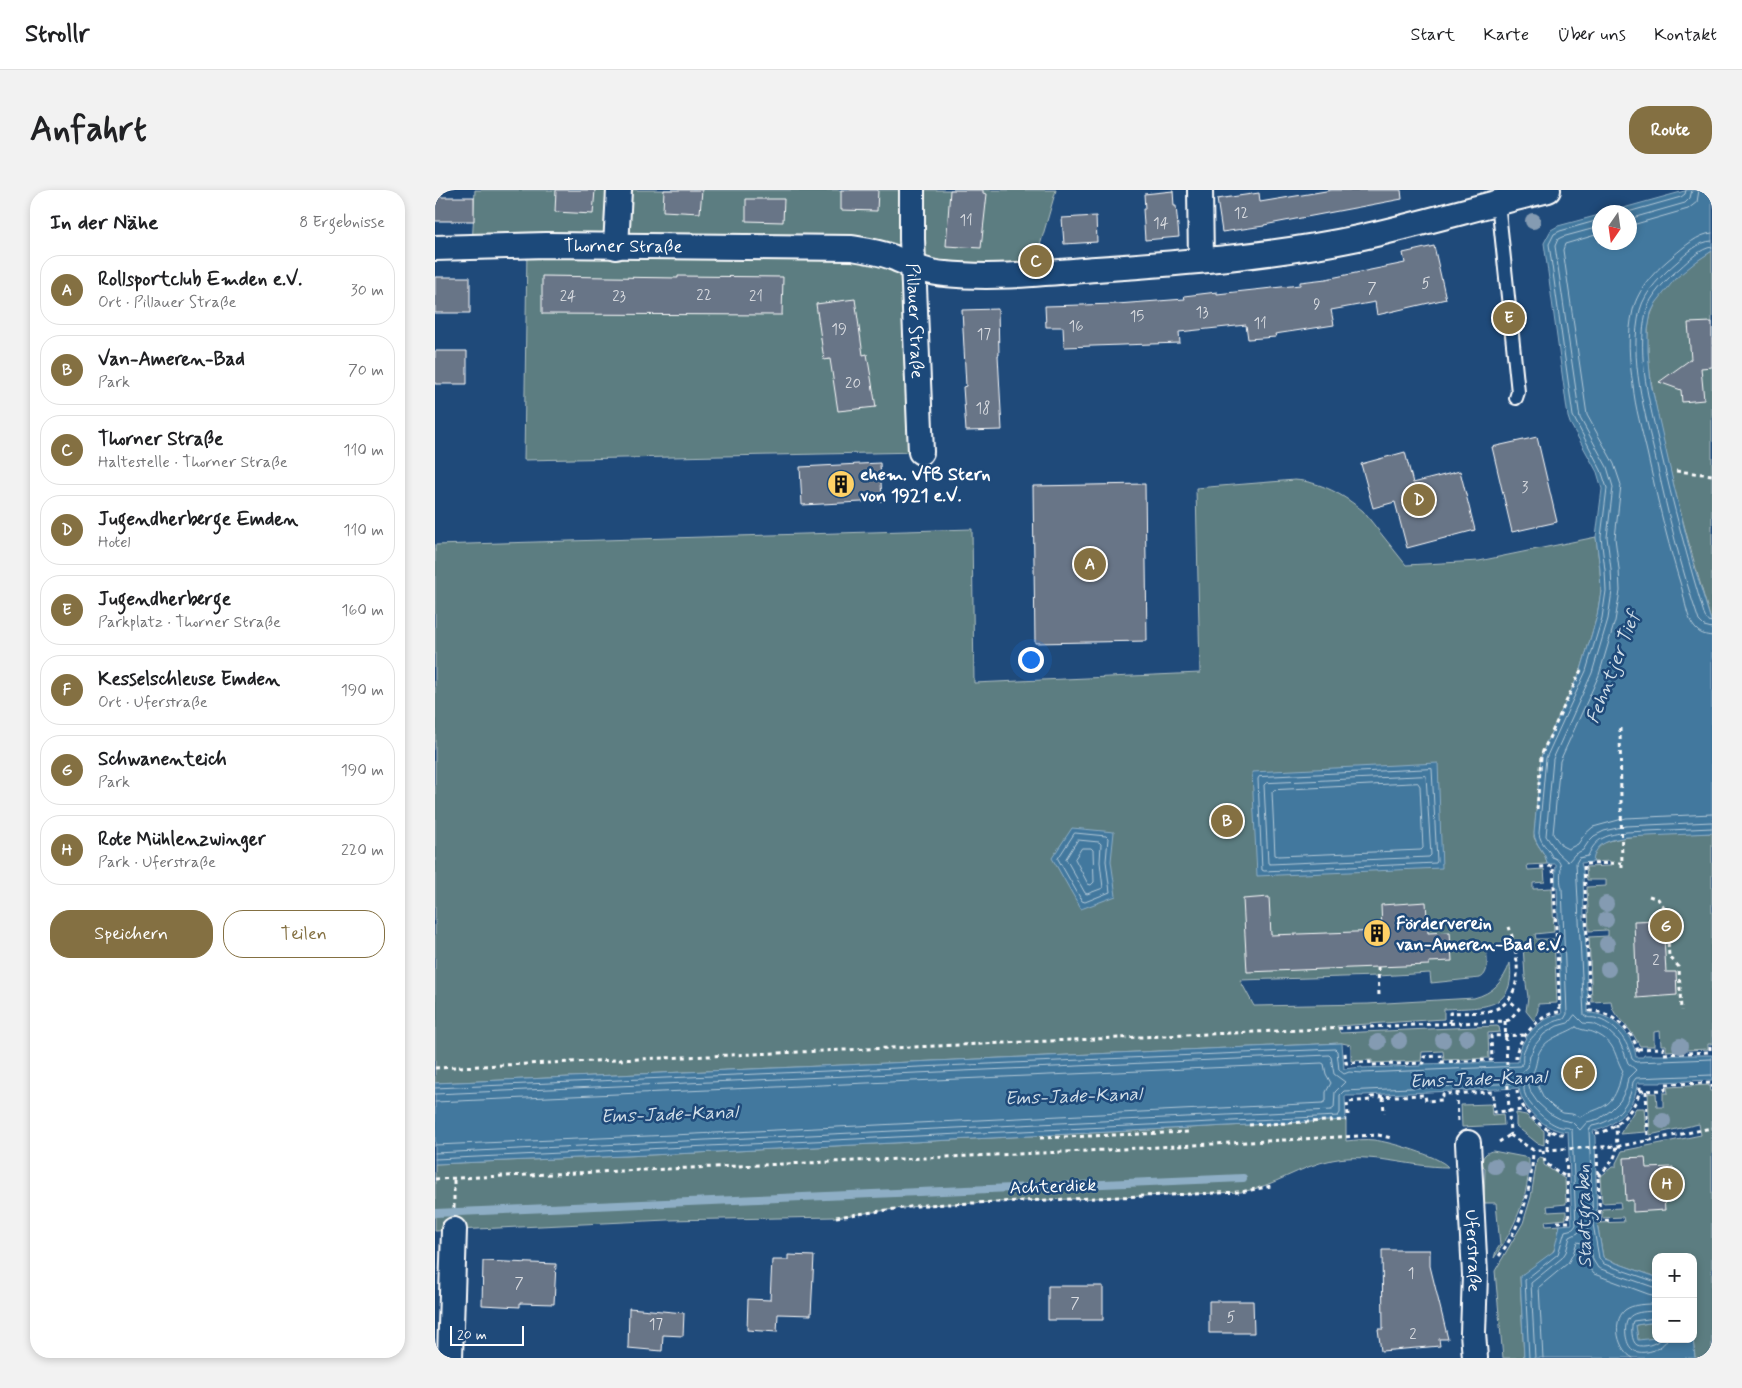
<!DOCTYPE html>
<html lang="de">
<meta charset="utf-8">
<style>
body{margin:0;font-family:Mynerve,sans-serif;background:#f2f2f2;color:#202124}
.controls{position:absolute;right:15px;bottom:15px;display:grid;overflow:hidden;border-radius:10px;box-shadow:0 2px 8px #0003}
.controls button{width:45px;height:45px;display:grid;place-items:center;padding:0;border:0;border-bottom:1px solid #e0e0e0;background:#fff;color:#202124;font:25px sans-serif}
.compass{position:absolute;left:1157px;top:15px;width:45px;height:45px;border-radius:50%;background:#fff;box-shadow:0 2px 8px #0003;rotate:193deg}
.scale{position:absolute;left:15px;bottom:12px;width:74px;box-sizing:border-box;padding-left:5px;border:2px solid #fff;border-top:0;font-size:14px;line-height:18px;white-space:nowrap;color:#fff;-webkit-text-stroke:4px #1f4a7a;paint-order:stroke}
.you{position:absolute;left:595px;top:469px;width:18px;height:18px;margin:-12px;border:4px solid #fff;border-radius:50%;background:#1a73e8;box-shadow:0 0 0 8px #1a73e833}
.badge{display:grid;place-items:center;width:32px;height:32px;border-radius:50%;background:#847042;color:#fff;font-size:16px;font-weight:700}
.pin{position:absolute;translate:-50% -50%;border:2px solid #fff;box-shadow:0 1px 5px #0006}
.list{margin:0;padding:0;list-style:none}
h2{display:flex;justify-content:space-between;align-items:center;height:65px;margin:0;padding:0 20px;font-size:21px}
h2 small{font-size:16px;font-weight:400;color:#757577}
.list li{display:grid;grid-template-columns:32px 1fr auto;gap:15px;align-items:center;box-sizing:border-box;height:70px;margin:0 10px 10px;padding:0 10px;border:1px solid #e0e0e0;border-radius:20px}
.list b{display:block;font-size:19px;white-space:nowrap}
.list p{margin:0;font-size:16px;white-space:nowrap;color:#757577}
.list em{font-size:16px;font-style:normal;color:#757577}
.actions{display:flex;gap:10px;padding:15px 20px}
.actions a{flex:1;padding:11px 0;border:1px solid #847042;border-radius:20px;text-align:center;font-size:18px;color:#847042}
.actions .main{background:#847042;color:#fff}
.map{position:relative;flex:none;width:1277px;height:1168px;overflow:hidden;border-radius:20px}
header{display:flex;align-items:center;gap:30px;box-sizing:border-box;height:70px;padding:0 25px;background:#fff;border-bottom:1px solid #e0e0e0}
header strong{font-size:24px}
nav{display:flex;gap:28px;margin-inline-start:auto;font-size:18px}
.intro{display:flex;align-items:center;justify-content:space-between;box-sizing:border-box;height:120px;padding:0 30px}
h1{margin:0;font-size:35px}
.button{padding:12px 22px;border-radius:20px;background:#847042;color:#fff;font-size:18px;font-weight:700}
main{display:flex;gap:30px;padding:0 30px}
aside{flex:1;background:#fff;border-radius:20px;box-shadow:0 2px 8px #0003}
.map>svg:first-child{display:block}
.green{fill:#5c7d81;stroke:#aebec0}
.water{fill:#42789e;stroke:#8eaec5}
.lines{fill:none;stroke-linecap:round;stroke-linejoin:round}
.shore{stroke:#b3c9d8;stroke-width:1}
.stream{stroke:#8eaec5;stroke-width:8}
.building{fill:#687487;stroke:#fff}
.lane-casing{stroke:#fff;stroke-width:16}
.street-casing{stroke:#fff;stroke-width:28}
.path{stroke:#fff;stroke-width:3;stroke-dasharray:4 4;stroke-linecap:butt}
.lane{stroke:#1f4a7a;stroke-width:12}
.street{stroke:#1f4a7a;stroke-width:24}
.tree{fill:#849bb2}
.labels{text-anchor:middle;stroke-width:5;stroke-linejoin:round;paint-order:stroke}
.number-label{font-size:15px;fill:#d9dce1}
.street-label{font-size:18px;fill:#fff;stroke:#1f4a7a}
.poi-label{font-size:18px;font-weight:bold;fill:#fff;stroke:#1f4a7a;text-anchor:start}
.water-label{font-size:19px;font-style:italic;fill:#d0dde7;stroke:#1f4a7a}
</style>
<header>
<strong>Strollr</strong>
<nav><a>Start</a><a>Karte</a><a>Über uns</a><a>Kontakt</a></nav>
</header>
<div class="intro"><h1>Anfahrt</h1><a class="button">Route</a></div>
<main>
<aside>
<h2>In der Nähe<small>8 Ergebnisse</small></h2>
<ul class="list">
<li><span class="badge">A</span><div><b>Rollsportclub Emden e.V.</b><p>Ort · Pillauer Straße</p></div><em>30 m</em></li>
<li><span class="badge">B</span><div><b>Van-Ameren-Bad</b><p>Park</p></div><em>70 m</em></li>
<li><span class="badge">C</span><div><b>Thorner Straße</b><p>Haltestelle · Thorner Straße</p></div><em>110 m</em></li>
<li><span class="badge">D</span><div><b>Jugendherberge Emden</b><p>Hotel</p></div><em>110 m</em></li>
<li><span class="badge">E</span><div><b>Jugendherberge</b><p>Parkplatz · Thorner Straße</p></div><em>160 m</em></li>
<li><span class="badge">F</span><div><b>Kesselschleuse Emden</b><p>Ort · Uferstraße</p></div><em>190 m</em></li>
<li><span class="badge">G</span><div><b>Schwanenteich</b><p>Park</p></div><em>190 m</em></li>
<li><span class="badge">H</span><div><b>Rote Mühlenzwinger</b><p>Park · Uferstraße</p></div><em>220 m</em></li>
</ul>
<div class="actions"><a class="main">Speichern</a><a>Teilen</a></div>
</aside>
<div class="map">
<svg width="1277" height="1168" viewBox="0 0 1277 1168">
<rect width="100%" height="100%" fill="#1f4a7a"/>
<filter id="ink" filterUnits="userSpaceOnUse"><feTurbulence type="fractalNoise" baseFrequency=".02" numOctaves="2"/><feDisplacementMap in="SourceGraphic" scale="10" xChannelSelector="R" yChannelSelector="G"/><feConvolveMatrix kernelMatrix="1 2 1 2 8 2 1 2 1" color-interpolation-filters="sRGB"/></filter>
<g filter="url(#ink)">
<path class="green" d="M 40,0 L 621,0 L 597,83 L 478,77 L 486,262 L 89,270 L 92,58 L 37,57 Z
M 1277,61 L 1277,434 C 1259,373 1242,312 1228,250 C 1221,218 1204,149 1218,119 C 1229,94 1254,75 1277,61 Z
M 860,290 C 886,292 909,305 928,321 L 971,375 L 1044,371 L 1161,347 L 1165,380 L 1166,401 L 1162,426 L 1146,480 L 1112,551 L 1106,567 L 1099,647 C 1103,658 1111,663 1112,674 L 1092,675 L 1093,680 L 1109,679 L 1110,692 L 1098,693 L 1098,699 L 1117,698 L 1119,742 L 1100,744 L 1101,749 L 1119,749 L 1122,813 L 1103,814 L 1103,820 L 1099,831 L 1091,821 L 1093,807 L 1090,787 L 1088,756 L 1051,754 C 1051,765 1056,783 1045,788 L 996,793 L 995,783 L 943,786 L 805,790 L 819,816 L 933,814 L 1039,808 C 1058,803 1068,792 1075,773 C 1081,822 1045,817 1009,819 L 1009,829 L 902,836 L 905,843 L 1062,836 L 1064,837 L 1065,842 L 1053,843 L 1054,868 L 1009,870 L 1008,861 L 987,862 L 986,871 L 937,873 L 937,870 L 916,871 L 916,855 L 907,853 L 0,893 L 0,355 L 537,339 L 539,493 L 765,483 L 761,298 Z
M 1277,643 L 1277,854 L 1273,854 L 1273,859 L 1231,861 L 1231,855 L 1226,855 L 1225,841 L 1219,842 L 1219,856 L 1205,856 C 1202,852 1200,846 1196,842 C 1188,830 1177,826 1176,811 L 1157,812 L 1154,747 L 1173,746 L 1173,740 L 1154,741 L 1152,697 L 1171,696 L 1171,690 L 1152,690 L 1151,677 L 1175,676 L 1175,671 L 1158,672 C 1158,665 1160,659 1166,655 C 1181,643 1255,644 1277,643 Z
M 1274,895 L 1275,901 L 1277,901 L 1277,1168 L 1260,1168 L 1258,1149 L 1258,1067 L 1221,1067 L 1221,1087 L 1170,1069 L 1168,1067 L 1162,1033 L 1189,1032 L 1188,1027 L 1167,1028 L 1167,1019 L 1186,1018 L 1185,1012 L 1167,1013 L 1165,987 L 1177,977 L 1181,977 L 1181,973 L 1187,961 L 1266,945 L 1264,934 L 1215,945 L 1213,903 L 1221,903 L 1222,917 L 1228,917 L 1228,903 L 1233,903 L 1232,897 Z
M 1056,914 L 1057,925 L 1068,924 L 1069,935 L 1027,937 L 1026,915 Z
M 1201,918 L 1209,918 L 1211,942 L 1185,944 Z
M 1081,923 L 1091,925 L 1109,941 L 1109,955 L 1102,953 L 1081,936 Z
M 911,930 L 911,951 C 921,950 930,949 939,950 C 955,952 1004,966 1013,977 C 973,977 937,962 897,970 C 865,976 838,997 806,1002 L 490,1015 L 401,1027 L 232,1030 L 0,1041 L 0,974 L 261,963 Z
M 1058,961 L 1094,968 C 1095,1005 1079,1039 1059,1068 L 1061,1061 L 1065,1055 L 1061,1013 L 1049,1013 L 1050,979 C 1044,971 1049,962 1058,961 Z
M 1105,967 L 1109,968 L 1109,975 L 1130,989 L 1131,1014 L 1112,1016 L 1113,1022 L 1131,1021 L 1131,1029 L 1110,1031 L 1111,1036 L 1125,1035 L 1122,1055 L 1117,1063 L 1085,1087 L 1089,1168 L 1068,1168 L 1060,1081 L 1088,1033 L 1096,1007 L 1102,969 Z
M 1221,1132 L 1221,1148 L 1203,1151 L 1201,1135 Z"/>
<path class="water" d="M 1253,0 L 1277,0 L 1277,61 L 1262,71 L 1240,89 L 1221,113 L 1216,123 L 1213,140 L 1213,161 L 1216,194 L 1239,296 L 1257,369 L 1277,434 L 1277,643 L 1192,647 C 1175,650 1160,652 1158,672 L 1146,673 L 1148,680 L 1149,730 L 1150,730 L 1152,800 L 1153,801 L 1153,823 C 1176,823 1199,844 1201,867 L 1208,867 L 1209,865 L 1277,865 L 1277,890 L 1226,892 L 1226,893 L 1202,893 C 1202,915 1180,938 1158,941 L 1160,947 L 1162,1033 L 1168,1067 L 1170,1069 L 1221,1087 L 1221,1132 L 1201,1135 L 1203,1150 L 1221,1148 L 1258,1149 L 1260,1168 L 1089,1168 L 1085,1086 L 1119,1061 L 1125,1035 L 1137,1034 L 1133,942 C 1111,941 1087,920 1084,898 L 928,905 L 928,906 L 910,906 L 911,930 L 261,963 L 0,974 L 0,893 L 907,853 L 909,879 L 927,877 L 927,878 L 985,876 L 985,874 L 1083,872 C 1083,849 1106,826 1127,824 L 1126,818 L 1122,697 L 1120,697 L 1121,674 L 1112,674 C 1111,661 1100,656 1099,643 L 1106,567 L 1112,551 L 1146,480 L 1162,426 L 1166,401 L 1165,380 L 1161,347 L 1167,299 L 1162,282 L 1135,233 L 1133,227 L 1109,53 L 1116,40 L 1123,36 L 1164,25 L 1164,52 L 1194,52 L 1194,22 L 1174,22 Z
M 1003,573 L 1007,678 L 822,686 L 817,582 Z
M 637,638 L 679,642 L 676,671 L 681,706 L 646,719 L 617,668 Z"/>
<g class="lines">
<path class="shore" d="M 1193,22 L 1246,7 L 1250,4 L 1251,0
M 1194,29 L 1250,13 L 1255,8 L 1257,0
M 1194,36 L 1253,19 L 1262,12 L 1264,0
M 1164,37 L 1127,47 L 1123,49 L 1120,56 L 1145,228 L 1172,277 L 1178,297 L 1172,347 L 1176,379 L 1177,401 L 1173,429 L 1157,483 L 1118,569 L 1111,646 L 1122,662 L 1133,672 L 1140,664 L 1148,660 L 1154,651 L 1159,646 L 1169,641 L 1191,636 L 1277,632
M 1277,43 C 1263,44 1249,57 1238,66 C 1222,79 1203,98 1198,120 C 1192,145 1194,170 1198,195 C 1200,218 1207,240 1212,262 C 1222,308 1233,354 1247,399 C 1250,411 1252,429 1260,438 C 1265,444 1270,445 1277,446
M 1164,44 L 1130,54 L 1128,60 L 1152,225 L 1179,274 L 1186,295 L 1180,348 L 1184,379 L 1185,401 L 1180,431 L 1164,485 L 1125,571 L 1118,644 L 1127,656 L 1133,659 L 1143,654 L 1149,645 L 1158,637 L 1191,628 L 1277,624
M 1277,51 C 1264,51 1251,64 1242,72 C 1228,84 1210,101 1205,120 C 1193,168 1210,222 1221,270 C 1233,324 1246,378 1264,431 L 1269,436 L 1277,438
M 1277,57 C 1266,58 1254,70 1245,78 C 1232,89 1215,105 1211,122 C 1201,167 1215,215 1225,258 C 1238,315 1253,371 1270,427 L 1273,431 L 1277,432
M 997,579 L 1002,671 L 1001,673 L 829,681 L 827,680 L 823,589 L 824,587 Z
M 991,586 L 996,665 L 994,667 L 835,674 L 833,673 L 829,595 L 831,593 Z
M 983,593 L 985,596 L 988,658 L 986,660 L 843,666 L 840,665 L 837,602 L 839,600 Z
M 1277,638 L 1192,642 C 1172,645 1161,647 1153,666 L 1144,668 L 1141,673 L 1149,825 C 1154,829 1155,827 1160,828 C 1180,833 1193,851 1197,869 L 1201,872 L 1277,869
M 640,643 L 671,646 L 673,648 L 671,671 L 675,702 L 650,712 L 647,711 L 623,669 Z
M 643,650 L 664,652 L 666,654 L 665,672 L 668,698 L 652,704 L 650,703 L 631,669 Z
M 647,658 L 656,658 L 658,660 L 659,692 L 656,695 L 653,694 L 640,669 Z
M 1140,825 L 1148,833 L 1159,834 L 1173,841 L 1184,851 L 1189,862 L 1193,873 L 1201,880 L 1193,888 L 1191,899 L 1185,911 L 1175,921 L 1164,929 L 1152,932 L 1145,940 L 1137,932 L 1127,930 L 1114,923 L 1103,913 L 1096,903 L 1093,892 L 1084,885 L 1093,877 L 1095,866 L 1100,855 L 1109,844 L 1122,836 L 1133,833 Z
M 1141,837 C 1147,841 1154,840 1160,843 C 1182,853 1178,864 1188,881 C 1185,887 1185,894 1182,900 C 1174,920 1160,918 1145,927 L 1137,924 L 1128,923 L 1118,917 L 1109,908 L 1097,884 C 1101,878 1101,872 1103,865 C 1110,847 1127,846 1141,837 Z
M 0,898 L 900,859 L 902,861 L 904,880 L 909,884 L 914,882 L 928,883 L 1086,876 C 1089,871 1087,869 1088,864 C 1093,846 1112,832 1129,829 L 1132,824 L 1127,698 C 1122,685 1132,672 1117,667 C 1114,658 1105,654 1104,643 L 1111,568 L 1151,481 L 1167,428 L 1171,401 L 1170,380 L 1166,347 L 1172,298 L 1166,280 L 1138,226 L 1114,54 L 1119,44 L 1125,41 L 1164,30
M 0,904 L 894,865 L 896,867 L 899,884 L 910,892 L 900,902 L 899,918 L 896,920 L 0,963
M 0,912 L 887,873 L 889,874 L 891,884 L 896,893 L 891,902 L 891,911 L 888,913 L 260,944 L 0,955
M 0,969 L 903,926 L 905,923 L 905,905 L 909,901 L 1084,893 L 1089,896 C 1089,899 1089,902 1090,904 C 1094,916 1113,934 1126,937 C 1131,938 1132,936 1137,940 L 1141,1035 L 1138,1039 L 1130,1041 L 1123,1064 L 1090,1090 L 1094,1168
M 1221,1092 L 1169,1074 L 1164,1068 L 1158,1034 L 1154,940 L 1157,936 C 1180,932 1195,915 1198,892 L 1201,888 L 1277,885
M 1221,1121 C 1201,1122 1188,1122 1191,1146 C 1192,1151 1193,1156 1198,1160 C 1207,1166 1228,1160 1232,1149
M 1221,1128 L 1198,1131 C 1196,1136 1196,1152 1202,1155 C 1208,1158 1222,1154 1225,1149
M 1100,1168 L 1096,1093 L 1127,1068 L 1131,1062 L 1135,1047 L 1143,1043 L 1148,1036 L 1152,1037 L 1158,1070 L 1163,1078 L 1221,1098
M 1108,1168 L 1104,1097 L 1133,1073 L 1138,1064 L 1142,1052 L 1147,1053 L 1150,1073 L 1159,1084 L 1213,1104 L 1221,1106
M 1198,1168 C 1183,1161 1176,1132 1190,1120 C 1198,1114 1211,1114 1221,1114"/>
<path class="stream" d="M 0,1023 L 808,988"/>
</g>
<path class="building" d="M 121,0 L 160,0 L 158,24 L 120,22 Z
M 229,0 L 267,0 L 265,23 L 228,21 Z
M 406,0 L 443,0 L 442,21 L 406,20 Z
M 515,0 L 548,0 L 548,3 L 552,4 L 546,58 L 511,56 Z
M 897,0 L 966,0 L 967,9 L 829,35 L 829,36 L 787,42 L 782,9 L 824,3 L 825,12 Z
M 738,1 L 739,16 L 741,16 L 744,47 L 710,50 L 708,19 L 710,19 L 709,4 Z
M 0,7 L 39,7 L 39,31 L 0,31 Z
M 311,9 L 349,9 L 348,32 L 311,31 Z
M 661,26 L 662,52 L 629,54 L 627,28 Z
M 999,56 L 1011,109 L 942,125 L 940,112 L 896,120 L 899,135 L 840,144 L 841,147 L 813,149 L 811,135 L 744,142 L 745,153 L 629,157 L 628,137 L 611,137 L 610,116 L 682,114 L 750,109 L 749,106 L 782,102 L 782,104 L 865,95 L 865,92 L 891,89 L 970,73 L 968,63 Z
M 107,86 L 243,88 L 243,86 L 348,87 L 347,125 L 107,124 Z
M 0,87 L 35,87 L 35,123 L 0,123 Z
M 420,109 L 428,165 L 432,164 L 441,217 L 403,221 L 395,169 L 389,170 L 381,114 Z
M 563,119 L 564,165 L 563,165 L 567,240 L 531,241 L 528,197 L 531,196 L 527,120 Z
M 1277,132 L 1277,177 L 1266,178 L 1269,210 L 1247,212 L 1246,200 L 1224,192 L 1256,169 L 1253,133 Z
M 0,161 L 32,161 L 32,194 L 0,194 Z
M 1102,247 L 1122,332 L 1077,342 L 1057,257 Z
M 970,262 L 978,293 L 1025,281 L 1040,340 L 972,358 L 960,312 L 938,318 L 926,274 Z
M 445,273 L 447,311 L 367,315 L 365,277 Z
M 710,294 L 712,451 L 600,453 L 598,296 Z
M 834,707 L 836,745 L 947,741 L 946,715 L 991,712 L 993,743 L 1015,742 L 1017,771 L 994,772 L 994,775 L 812,782 L 808,709 Z
M 1228,730 L 1231,782 L 1241,782 L 1242,805 L 1202,808 L 1199,731 Z
M 1210,967 L 1211,978 L 1238,977 L 1239,1009 L 1229,1009 L 1230,1020 L 1198,1022 L 1198,1010 L 1191,1011 L 1189,968 Z
M 947,1060 L 995,1060 L 995,1076 L 1013,1149 L 1004,1149 L 1005,1156 L 946,1161 L 943,1139 L 948,1139 Z
M 353,1065 L 379,1066 L 376,1125 L 343,1124 L 342,1142 L 312,1140 L 313,1109 L 335,1110 L 337,1070 L 353,1070 Z
M 48,1071 L 121,1074 L 119,1114 L 85,1113 L 85,1117 L 47,1115 Z
M 613,1096 L 668,1096 L 668,1130 L 613,1130 Z
M 774,1111 L 818,1111 L 819,1143 L 774,1143 Z
M 194,1118 L 249,1123 L 248,1146 L 228,1145 L 227,1161 L 193,1158 Z"/>
<g class="lines">
<g class="lane-casing">
<path id="lane" d="M 1063,12 L 1083,202 L 1081,208"/>
</g>
<g class="street-casing">
<g id="street">
<path id="s1" d="M 477,0 L 477,49 L 486,262"/>
<path d="M 765,0 L 766,70"/>
<path d="M 181,57 L 184,0"/>
<path id="s2" d="M 0,58 L 111,55 L 417,58 C 430,60 444,62 457,67 C 474,74 491,83 510,84 C 560,89 611,83 661,79 C 748,73 837,66 923,48 C 987,34 1049,15 1113,0"/>
<path id="s3" d="M 1033,953 L 1040,1085 L 1038,1143 L 1040,1168"/>
<path d="M 15,1168 L 19,1040"/>
</g>
</g>
<path class="path" d="M 1241,281 L 1277,285
M 1185,538 L 1187,678
M 1102,619 L 1106,567 L 1108,561 L 1146,480
M 1187,673 L 1149,674 L 1155,821 C 1176,820 1202,844 1203,865
M 1214,706 L 1223,709 L 1231,720 L 1234,766 L 1244,777 L 1246,821
M 943,777 L 944,806
M 1070,831 L 1075,945
M 1015,833 L 1015,823 C 1029,822 1044,824 1058,820 C 1092,809 1083,762 1074,737
M 1203,859 L 1228,858 L 1228,864 L 1275,862 L 1275,856 L 1277,856
M 910,863 L 911,873 L 935,872 L 935,875 L 989,873 L 989,867 L 1006,866 L 1006,872 L 1057,870 L 1056,846 L 1091,845
M 1081,869 C 1080,851 1106,822 1125,822 L 1118,676 L 1105,677
M 0,878 L 1070,831 L 1074,830 L 1084,819 L 1074,810
M 1082,900 C 1083,919 1112,946 1130,944
M 1205,901 L 1230,900 L 1230,894 L 1277,893 L 1277,898
M 1211,901 L 1213,950
M 1022,903 L 1023,933
M 948,907 L 949,923
M 913,925 L 912,912 L 936,910 L 936,907 L 990,905 L 991,911 L 1008,910 L 1008,904 L 1058,902 L 1059,922 L 1091,920
M 814,935 L 911,930
M 1161,943 C 1180,943 1206,914 1205,895
M 1075,945 L 1098,960 L 1108,960 L 1185,956 L 1277,938
M 605,948 L 754,942
M 1064,952 L 1075,945
M 1108,960 L 1110,973 L 1131,987
M 1112,960 L 1112,950 L 1115,940
M 1162,964 L 1165,1031 L 1177,1030
M 1163,986 C 1185,966 1182,963 1181,934
M 0,989 L 652,961 L 885,948 L 943,945 L 957,948
M 19,1018 L 19,988
M 401,1027 L 490,1015 L 806,1002 L 836,996
M 1122,1032 L 1134,1032 L 1131,966
M 1064,1066 C 1087,1035 1097,998 1098,960"/>
<use href="#lane" class="lane"/>
<use href="#street" class="street"/>
</g>
<g class="tree">
<circle cx="1098" cy="31" r="8"/>
<circle cx="1171" cy="714" r="8"/>
<circle cx="1171" cy="730" r="8"/>
<circle cx="1172" cy="754" r="8"/>
<circle cx="1173" cy="779" r="8"/>
<circle cx="1032" cy="848" r="8"/>
<circle cx="1008" cy="850" r="8"/>
<circle cx="964" cy="851" r="8"/>
<circle cx="943" cy="852" r="8"/>
<circle cx="1245" cy="856" r="8"/>
<circle cx="1228" cy="931" r="8"/>
<circle cx="1060" cy="976" r="8"/>
<circle cx="1088" cy="980" r="8"/>
</g>
</g>
<defs>
<g id="building-disc" transform="scale(1.4375)"><circle r="9.5" fill="#ffd166" stroke="#1f4a7a"/><path d="M-4-6H4V6H1V3H-1V6H-4ZM-2.5-4.3h1.7v1.8h-1.7ZM.8-4.3h1.7v1.8H.8ZM-2.5-1h1.7V.8h-1.7ZM.8-1h1.7V.8H.8Z" fill="#111"/></g>
</defs>
<g fill-rule="evenodd">
<use href="#building-disc" x="406" y="294"/>
<use href="#building-disc" x="942" y="743"/>
</g>
<g class="labels">
<g class="number-label">
<text x="806" y="28">12</text>
<text x="531" y="35">11</text>
<text x="726" y="38">14</text>
<text x="991" y="98">5</text>
<text x="937" y="103">7</text>
<text x="269" y="110">22</text>
<text x="133" y="111">24</text>
<text x="184" y="111">23</text>
<text x="321" y="111">21</text>
<text x="882" y="119">9</text>
<text x="767" y="127">13</text>
<text x="702" y="131">15</text>
<text x="825" y="138">11</text>
<text x="641" y="141">16</text>
<text x="404" y="144">19</text>
<text x="549" y="149">17</text>
<text x="418" y="198">20</text>
<text x="548" y="223">18</text>
<text x="1090" y="302">3</text>
<text x="1221" y="775">2</text>
<text x="976" y="1088">1</text>
<text x="84" y="1098">7</text>
<text x="640" y="1118">7</text>
<text x="796" y="1132">5</text>
<text x="221" y="1139">17</text>
<text x="978" y="1149">2</text>
</g>
<g class="street-label">
<text dy="6" stroke="none"><textPath href="#s2" startOffset="188">Thorner Straße</textPath></text>
<text dy="6" stroke="none"><textPath href="#s1" startOffset="131">Pillauer Straße</textPath></text>
<text transform="translate(618 996) rotate(-2)" y="6">Achterdiek</text>
<text dy="6" stroke="none"><textPath href="#s3" startOffset="108">Uferstraße</textPath></text>
</g>
<g class="poi-label">
<text x="425" y="290">ehem. VfB Stern<tspan x="425" dy="21">von 1921 e.V.</tspan></text>
<text x="961" y="739">Förderverein<tspan x="961" dy="21">van-Ameren-Bad e.V.</tspan></text>
</g>
<g class="water-label">
<text transform="translate(1177 477) rotate(-69)" y="7">Fehntjer Tief</text>
<text transform="translate(1043 888) rotate(-2)" y="7">Ems-Jade-Kanal</text>
<text transform="translate(638 905) rotate(-2)" y="7">Ems-Jade-Kanal</text>
<text transform="translate(234 923) rotate(-2)" y="7">Ems-Jade-Kanal</text>
<text transform="translate(1148 1026) rotate(-91)" y="7">Stadtgraben</text>
</g>
</g>
</svg>
<div class="controls">
<button>+</button>
<button>−</button>
</div>
<svg class="compass" viewBox="-18 -18 36 36"><path d="M0-13l5 13h-10z" fill="#e53935"/><path d="M0 13l5-13h-10z" fill="#757577"/></svg>
<div class="scale">20 m</div>
<div class="you"></div>
<div class="pin badge" style="left:655px;top:374px">A</div>
<div class="pin badge" style="left:792px;top:631px">B</div>
<div class="pin badge" style="left:601px;top:71px">C</div>
<div class="pin badge" style="left:984px;top:310px">D</div>
<div class="pin badge" style="left:1074px;top:128px">E</div>
<div class="pin badge" style="left:1144px;top:883px">F</div>
<div class="pin badge" style="left:1231px;top:736px">G</div>
<div class="pin badge" style="left:1232px;top:994px">H</div>
</div>
</main>
